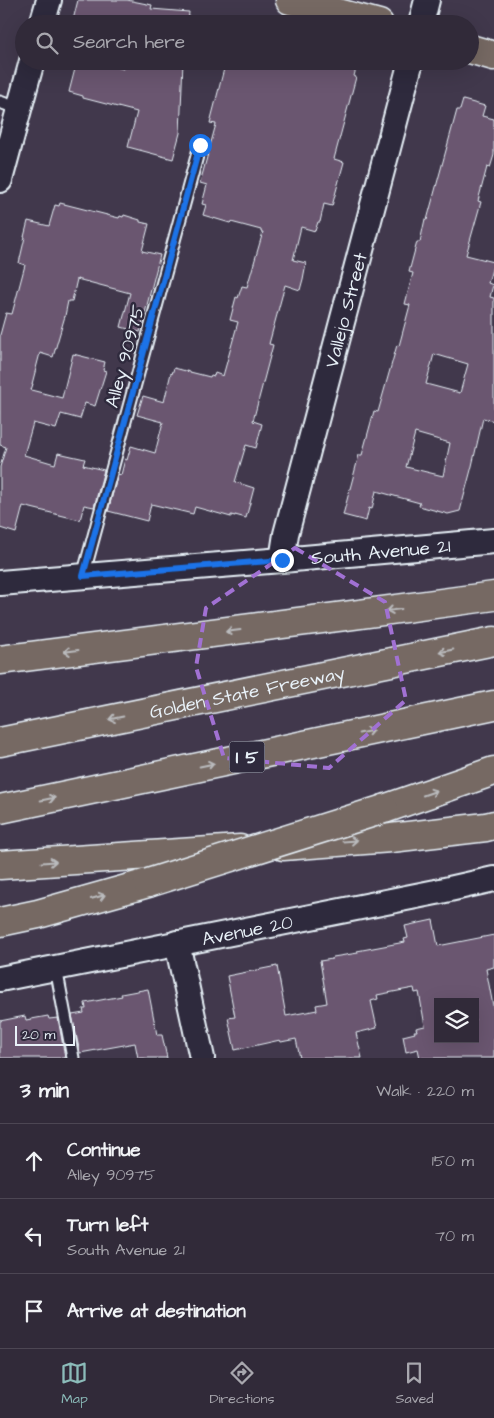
<!DOCTYPE html>
<meta charset="utf-8">
<style>
body{margin:0;font-family:"Architects Daughter",sans-serif;background:#3d3644;color:#f1f3f6}
.controls{position:absolute;right:15px;bottom:15px;display:grid;overflow:hidden;border-radius:0px;box-shadow:0 5px 20px #0002}
.controls button{width:45px;height:45px;display:grid;place-items:center;padding:0;border:0;border-bottom:1px solid #4c4653;background:#312a39;color:#f1f3f6;font:25px sans-serif}
.scale{position:absolute;left:15px;bottom:12px;width:60px;box-sizing:border-box;padding-left:5px;border:2px solid #e8f1f8;border-top:0;font-size:14px;line-height:18px;white-space:nowrap;color:#e8f1f8;-webkit-text-stroke:4px #2f2a3d;paint-order:stroke}
.stop{position:absolute;width:15px;height:15px;margin:-11px;border:4px solid #1a73e8;border-radius:50%;background:#fff}
.stop.end{background:#1a73e8;border-color:#fff;box-shadow:0 1px 5px #0008}
.list{margin:0;padding:0;list-style:none}
h2{display:flex;justify-content:space-between;align-items:center;height:65px;margin:0;padding:0 20px;font-size:21px}
h2 small{font-size:16px;font-weight:400;color:#a8a7ae}
.list li{display:grid;grid-template-columns:32px 1fr auto;gap:15px;align-items:center;box-sizing:border-box;height:75px;padding:0 20px;border-top:1px solid #4c4653}
.list b{display:block;font-size:19px;white-space:nowrap}
.list p{margin:0;font-size:16px;white-space:nowrap;color:#a8a7ae}
.list em{font-size:16px;font-style:normal;color:#a8a7ae}
.icon{flex:none;width:28px;height:28px;fill:none;stroke:currentColor;stroke-width:2;stroke-linecap:round;stroke-linejoin:round}
.map{position:relative;flex:none;width:494px;height:1058px;overflow:hidden}
.search{position:absolute;background:#312a39;box-shadow:0 5px 20px #0002;left:15px;right:15px;top:15px;height:55px;display:flex;align-items:center;gap:12px;box-sizing:border-box;padding:0 18px;border-radius:28px;color:#a8a7ae;font-size:19px}
.sheet{height:290px;background:#312a39}
nav{display:flex;justify-content:space-around;align-items:center;box-sizing:border-box;height:70px;border-top:1px solid #4c4653;background:#312a39;font-size:14px;color:#a8a7ae}
nav a{display:grid;justify-items:center;gap:2px}
nav .on{color:#8bbbb9}
.map>svg:first-child{display:block}
.building{fill:#6a576f;stroke:#e8f1f8;fill-rule:evenodd}
.lines{fill:none;stroke-linecap:round;stroke-linejoin:round}
.service-casing{stroke:#e8f1f8;stroke-width:15}
.minor-casing{stroke:#e8f1f8;stroke-width:28}
.primary-casing{stroke:#e8f1f8;stroke-width:31}
.motorway-casing{stroke:#e8f1f8;stroke-width:31}
.service{stroke:#2f2a3d;stroke-width:11}
.minor{stroke:#2f2a3d;stroke-width:24}
.primary{stroke:#766964;stroke-width:28}
.motorway{stroke:#766964;stroke-width:28}
.motorway-bridge-casing{stroke:#e8f1f8;stroke-width:31;stroke-linecap:butt}
.motorway-bridge{stroke:#766964;stroke-width:28}
.oneway{stroke:#babbbd}
.route{stroke:#1a73e8;stroke-width:6}
.marked{fill:none;stroke:#a171d3;stroke-width:4;stroke-dasharray:10 6;stroke-linejoin:round}
.labels{text-anchor:middle;stroke-width:5;stroke-linejoin:round;paint-order:stroke}
.shield{fill:#2f2a3d;stroke:#b0b5c0;stroke-width:1}
.shield-label{font-size:18px;font-weight:bold;fill:#e8f1f8}
.street-label{font-size:19px;fill:#e8f1f8;stroke:#2f2a3d}
</style>
<div class="map">
<svg width="494" height="1058" viewBox="0 0 494 1058">
<rect width="100%" height="100%" fill="#41384c"/>
<filter id="ink" filterUnits="userSpaceOnUse"><feTurbulence type="fractalNoise" baseFrequency=".02" numOctaves="2"/><feDisplacementMap in="SourceGraphic" scale="10" xChannelSelector="R" yChannelSelector="G"/><feConvolveMatrix kernelMatrix="1 2 1 2 8 2 1 2 1" color-interpolation-filters="sRGB"/></filter>
<g filter="url(#ink)">
<path class="building" d="M 78,0 L 127,0 L 152,5 L 151,9 L 189,12 L 188,24 L 72,24 Z
M 77,61 L 96,61 L 123,69 L 125,61 L 183,61 L 180,133 L 173,159 L 128,147 L 137,112 L 83,98 L 83,96 L 69,92 Z
M 226,61 L 358,61 L 354,76 L 356,77 L 334,159 L 344,162 L 332,206 L 324,204 L 320,222 L 318,222 L 315,231 L 301,227 L 293,260 L 306,263 L 303,279 L 300,290 L 285,285 L 269,344 L 273,345 L 253,421 L 262,424 L 256,448 L 246,445 L 235,482 L 254,488 L 246,518 L 235,515 L 235,516 L 231,515 L 231,517 L 195,507 L 193,514 L 151,504 L 147,521 L 108,511 L 118,474 L 121,475 L 125,459 L 127,460 L 131,446 L 155,453 L 163,422 L 137,415 L 143,396 L 164,402 L 171,373 L 172,374 L 174,368 L 210,377 L 211,375 L 214,376 L 215,373 L 223,376 L 238,322 L 230,320 L 236,297 L 238,298 L 242,286 L 247,287 L 263,232 L 261,232 L 261,230 L 231,222 L 230,223 L 203,215 L 206,205 L 202,204 L 207,185 L 200,183 L 216,124 L 210,123 Z
M 463,100 L 485,106 L 482,116 L 494,119 L 494,155 L 490,168 L 487,167 L 478,201 L 481,202 L 466,255 L 494,262 L 488,283 L 493,285 L 490,297 L 494,298 L 494,421 L 483,418 L 472,466 L 460,511 L 448,514 L 419,506 L 420,503 L 376,491 L 372,509 L 369,508 L 366,521 L 343,515 L 359,455 L 362,455 L 374,411 L 378,412 L 397,345 L 399,346 L 410,305 L 405,304 L 413,273 L 409,272 L 417,242 L 420,242 L 425,219 L 427,220 L 457,110 L 460,110 ZM 434,354 L 468,364 L 460,393 L 426,384 ZM 415,433 L 450,443 L 443,476 L 406,467 Z
M 60,203 L 119,218 L 120,216 L 123,217 L 124,215 L 140,220 L 140,222 L 149,224 L 142,251 L 160,255 L 140,332 L 121,327 L 130,293 L 77,279 L 72,301 L 68,301 L 65,316 L 53,357 L 40,353 L 32,384 L 33,384 L 31,390 L 62,398 L 73,354 L 105,362 L 103,370 L 106,371 L 95,406 L 85,403 L 80,419 L 61,414 L 56,429 L 33,423 L 24,455 L 55,464 L 58,453 L 85,459 L 83,465 L 104,470 L 94,507 L 84,505 L 80,520 L 23,506 L 16,533 L 0,528 L 0,467 L 6,447 L 0,445 L 0,335 L 6,313 L 12,314 L 25,265 L 19,263 L 25,237 L 24,237 L 28,221 L 49,226 L 55,205 L 59,206 Z
M 433,920 L 438,946 L 494,935 L 494,967 L 486,969 L 494,1011 L 494,1058 L 420,1058 L 418,1049 L 406,1052 L 403,1036 L 415,1033 L 414,1031 L 417,1031 L 416,1028 L 425,1026 L 419,992 L 415,993 L 414,988 L 377,995 L 378,999 L 371,1001 L 377,1028 L 356,1033 L 362,1058 L 300,1058 L 296,1039 L 281,1042 L 280,1040 L 235,1050 L 228,1018 L 235,1017 L 227,976 L 277,966 L 286,1016 L 317,1010 L 316,1005 L 327,1003 L 320,961 L 332,959 L 333,957 L 358,953 L 357,951 L 405,942 L 404,939 L 408,938 L 405,926 ZM 438,1002 L 475,1002 L 475,1039 L 438,1039 Z
M 148,989 L 157,1035 L 162,1035 L 167,1058 L 138,1058 L 135,1043 L 80,1053 L 72,1015 L 84,1013 L 83,1009 L 86,1009 L 85,1003 L 122,996 L 121,994 Z
M 25,1016 L 26,1020 L 48,1016 L 49,1019 L 58,1018 L 65,1058 L 0,1058 L 0,1021 Z"/>
<g class="lines">
<g class="service-casing">
<path id="service" d="M 0,102 L 19,109
M 83,576 L 200,145
M 56,968 L 73,1058"/>
</g>
<g class="minor-casing">
<g id="minor">
<path d="M 42,24 L 49,0"/>
<path d="M 421,24 L 427,0"/>
<path d="M 0,180 L 32,61"/>
<path id="s1" d="M 282,560 L 286,534 L 411,61"/>
<path id="s2" d="M 0,583 L 282,560 L 494,541"/>
<path d="M 177,943 L 202,1058"/>
<path id="s3" d="M 0,979 L 436,892 L 494,879"/>
</g>
</g>
<g class="primary-casing">
<path id="primary" d="M 290,0 L 379,24
M 470,49 L 494,56"/>
</g>
<g class="motorway-casing">
<g id="motorway">
<path d="M 0,660 L 345,616 L 494,596"/>
<path id="s4" d="M 0,742 L 494,641"/>
<path d="M 0,809 L 494,705"/>
<path d="M 384,809 L 494,771"/>
<path d="M 283,846 L 391,838 L 486,827 L 494,825"/>
<path d="M 0,865 L 240,849"/>
<path d="M 0,922 L 38,914 L 148,883"/>
</g>
</g>
<use href="#service" class="service"/>
<use href="#minor" class="minor"/>
<use href="#primary" class="primary"/>
<use href="#motorway" class="motorway"/>
<g class="motorway-bridge-casing">
<path id="motorway-bridge" d="M 148,883 L 384,809"/>
</g>
<use href="#motorway-bridge" class="motorway-bridge"/>
</g>
<defs><path id="oneway-shaft" d="M-6 0H5M1.5-3L5.5 0L1.5 3" fill="none" stroke-width="1.6" stroke-linecap="round" stroke-linejoin="round" transform="scale(1.25)"/></defs>
<g class="oneway">
<use href="#oneway-shaft" transform="translate(394 610) rotate(172)"/>
<use href="#oneway-shaft" transform="translate(233 631) rotate(173)"/>
<use href="#oneway-shaft" transform="translate(71 651) rotate(173)"/>
<use href="#oneway-shaft" transform="translate(446 651) rotate(168)"/>
<use href="#oneway-shaft" transform="translate(116 718) rotate(168)"/>
<use href="#oneway-shaft" transform="translate(366 732) rotate(-12)"/>
<use href="#oneway-shaft" transform="translate(207 765) rotate(-12)"/>
<use href="#oneway-shaft" transform="translate(430 793) rotate(-19)"/>
<use href="#oneway-shaft" transform="translate(48 799) rotate(-12)"/>
<use href="#oneway-shaft" transform="translate(350 841) rotate(-4)"/>
<use href="#oneway-shaft" transform="translate(49 862) rotate(-4)"/>
<use href="#oneway-shaft" transform="translate(98 897) rotate(-16)"/>
</g>
</g>
<g class="lines" filter="url(#ink)">
<path class="route" d="M 200,145 L 83,576 L 282,560"/>
</g>
<path class="marked" d="M 295,548 L 385,602 L 406,700 L 329,768 L 224,758 L 196,667 L 206,608 Z"/>
<g class="labels">
<rect class="shield" x="229.5" y="741.5" width="35" height="31" rx="4"/>
<g class="shield-label">
<text x="247" y="763">I 5</text>
</g>
<g class="street-label">
<text dy="7" stroke="none"><textPath href="#s1" startOffset="258">Vallejo Street</textPath></text>
<text transform="translate(124 356) rotate(-75)" y="7">Alley 90975</text>
<text dy="7" stroke="none"><textPath href="#s2" startOffset="382">South Avenue 21</textPath></text>
<text dy="7" stroke="none"><textPath href="#s4" startOffset="252">Golden State Freeway</textPath></text>
<text dy="7" stroke="none"><textPath href="#s3" startOffset="252">Avenue 20</textPath></text>
</g>
</g>
</svg>
<div class="controls">
<button><svg class="icon" aria-label="layers" viewBox="0 0 24 24"><path d="M12 4l9 5-9 5-9-5zM3 14l9 5 9-5"/></svg></button>
</div>
<div class="scale">20 m</div>
<div class="stop" style="left:200px;top:145px"></div>
<div class="stop end" style="left:282px;top:560px"></div>
<div class="search"><svg class="icon" aria-label="search" viewBox="0 0 24 24"><circle cx="10" cy="10" r="6"/><path d="M15 15l6 6"/></svg>Search here</div>
</div>
<section class="sheet">
<h2>3 min<small>Walk · 220 m</small></h2>
<ul class="list">
<li><svg class="icon" aria-label="ahead" viewBox="0 0 24 24"><path d="M12 20V5M6 11l6-6 6 6"/></svg><div><b>Continue</b><p>Alley 90975</p></div><em>150 m</em></li>
<li><svg class="icon" aria-label="left" viewBox="0 0 24 24"><path d="M17 20v-9H6M10 6l-5 5 5 5"/></svg><div><b>Turn left</b><p>South Avenue 21</p></div><em>70 m</em></li>
<li><svg class="icon" aria-label="arrive" viewBox="0 0 24 24"><path d="M6 21V4h12l-3 4 3 4H6"/></svg><div><b>Arrive at destination</b></div></li>
</ul>
</section>
<nav>
<a class="on"><svg class="icon" aria-label="map" viewBox="0 0 24 24"><path d="M3 6l6-2 6 2 6-2v14l-6 2-6-2-6 2zM9 4v14M15 6v14"/></svg>Map</a>
<a><svg class="icon" aria-label="directions" viewBox="0 0 24 24"><path d="M12 3l9 9-9 9-9-9zM9 14v-3h6M13 9l2 2-2 2"/></svg>Directions</a>
<a><svg class="icon" aria-label="saved" viewBox="0 0 24 24"><path d="M7 4h10v16l-5-4-5 4z"/></svg>Saved</a>
</nav>
